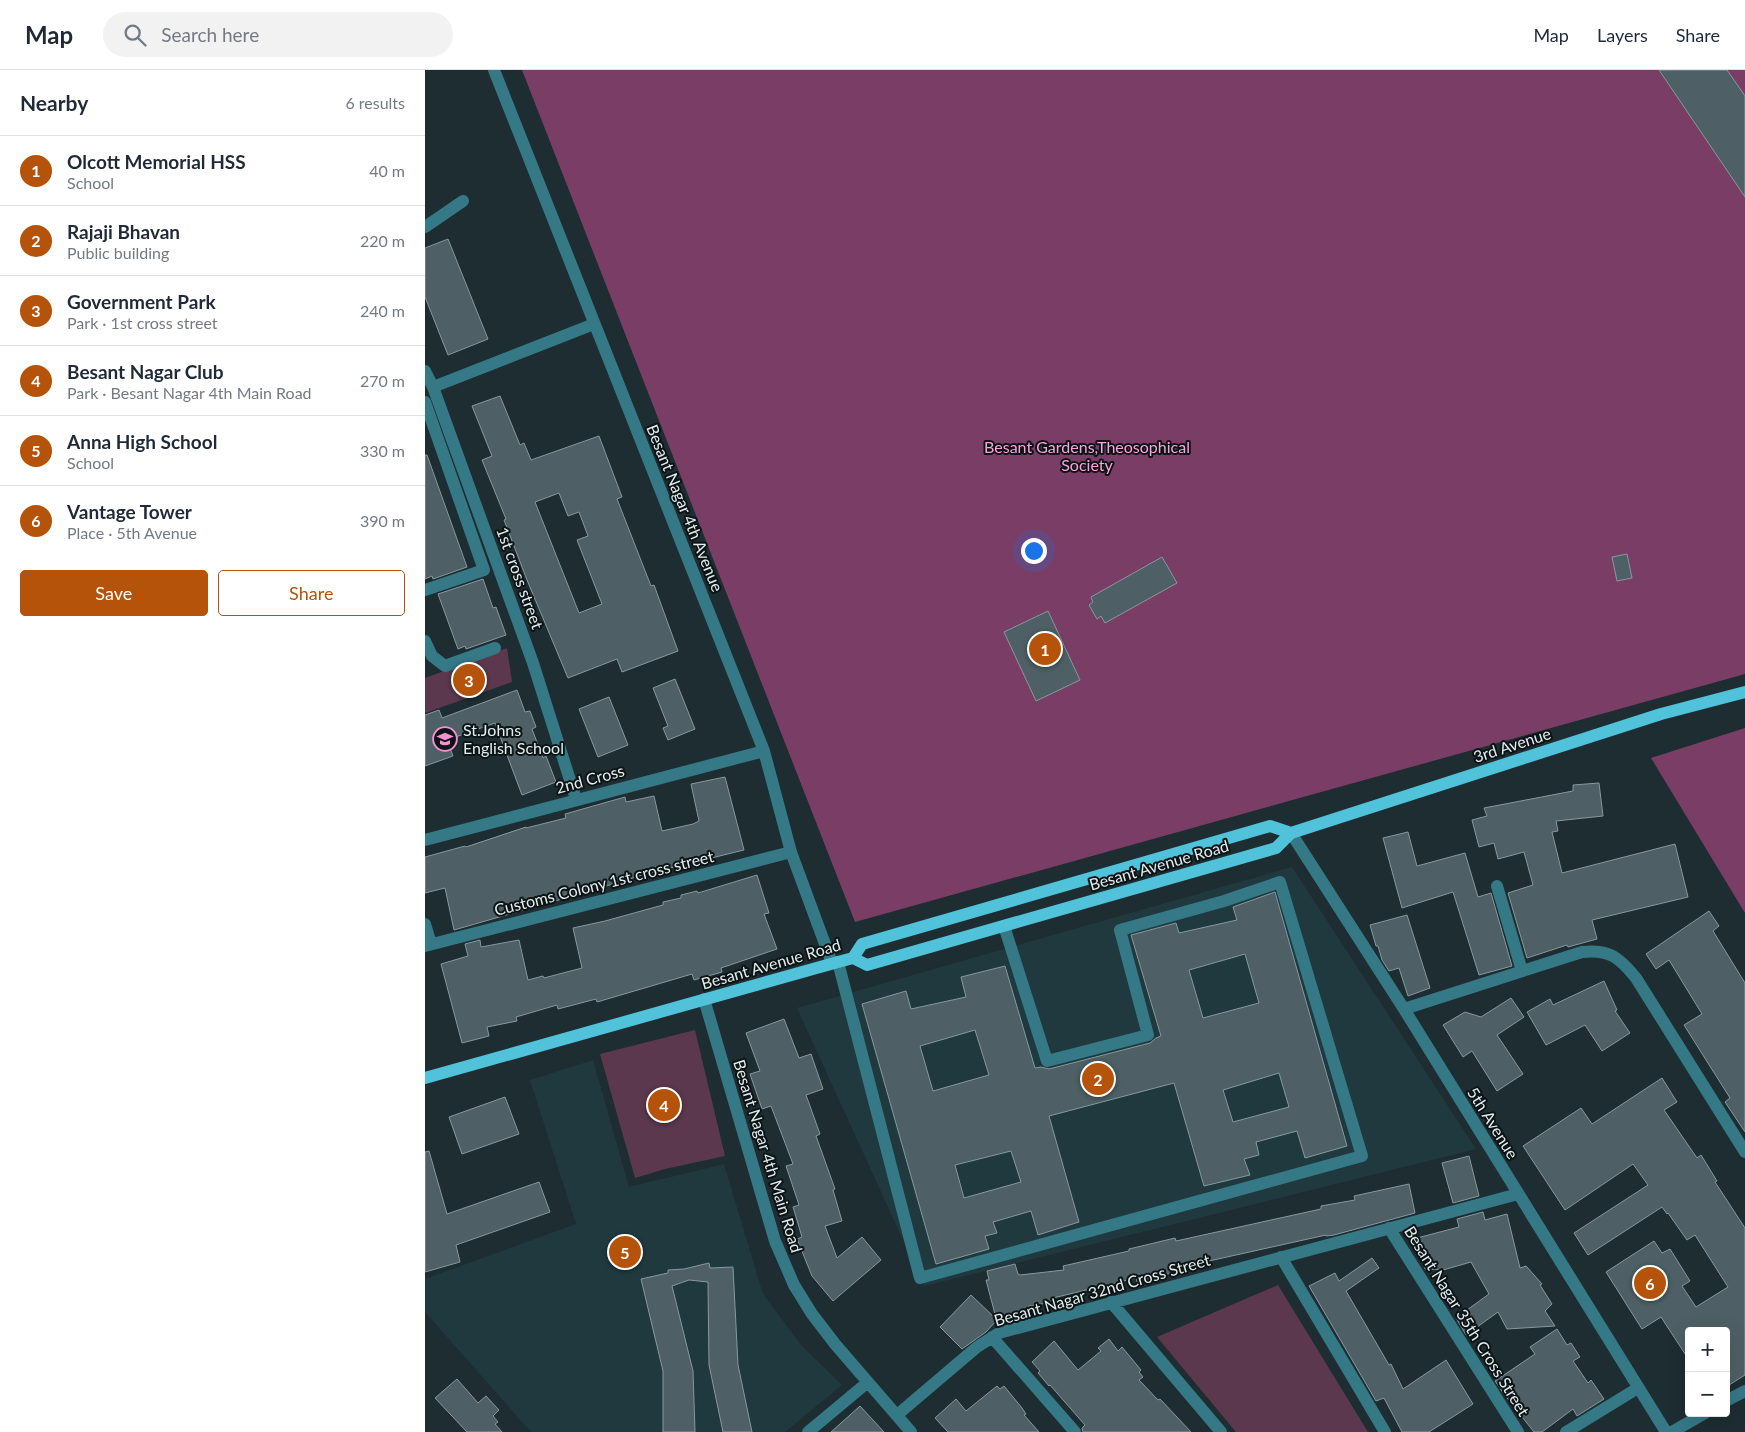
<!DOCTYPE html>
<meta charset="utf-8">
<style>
body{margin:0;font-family:Lato,sans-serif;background:#f2f2f3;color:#1f2937}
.controls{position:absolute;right:15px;bottom:15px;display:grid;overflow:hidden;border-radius:5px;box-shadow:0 5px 20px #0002}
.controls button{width:45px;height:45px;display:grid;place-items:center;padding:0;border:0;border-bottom:1px solid #e0e1e3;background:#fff;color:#1f2937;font:25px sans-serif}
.you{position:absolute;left:608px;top:480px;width:18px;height:18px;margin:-12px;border:4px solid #fff;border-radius:50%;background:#1a73e8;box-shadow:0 0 0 8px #1a73e833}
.badge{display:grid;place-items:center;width:32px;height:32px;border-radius:50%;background:#b45309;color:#fff;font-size:16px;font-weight:700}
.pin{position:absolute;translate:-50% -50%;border:2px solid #fff;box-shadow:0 1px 5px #0006}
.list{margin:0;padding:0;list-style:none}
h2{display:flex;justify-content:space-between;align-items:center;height:65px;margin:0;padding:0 20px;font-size:21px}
h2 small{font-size:16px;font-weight:400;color:#747a83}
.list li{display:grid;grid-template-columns:32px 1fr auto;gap:15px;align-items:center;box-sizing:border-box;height:70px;padding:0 20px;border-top:1px solid #e0e1e3}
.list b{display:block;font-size:19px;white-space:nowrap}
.list p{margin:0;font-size:16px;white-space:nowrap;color:#747a83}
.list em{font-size:16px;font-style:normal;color:#747a83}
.actions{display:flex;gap:10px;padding:15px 20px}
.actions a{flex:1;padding:11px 0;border:1px solid #b45309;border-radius:5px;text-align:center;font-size:18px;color:#b45309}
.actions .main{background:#b45309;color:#fff}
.icon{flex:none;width:28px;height:28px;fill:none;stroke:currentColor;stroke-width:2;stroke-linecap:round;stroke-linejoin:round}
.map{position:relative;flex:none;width:1320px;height:1362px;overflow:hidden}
header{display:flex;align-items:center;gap:30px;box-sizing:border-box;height:70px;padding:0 25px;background:#fff;border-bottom:1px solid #e0e1e3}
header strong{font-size:24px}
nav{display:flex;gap:28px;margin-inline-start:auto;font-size:18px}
.search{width:350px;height:45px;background:#f2f2f3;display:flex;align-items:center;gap:12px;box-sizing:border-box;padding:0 18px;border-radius:28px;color:#747a83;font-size:19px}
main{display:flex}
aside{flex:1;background:#fff}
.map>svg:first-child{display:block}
.built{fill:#20393f}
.green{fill:#5b384e}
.forest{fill:#7a3e66}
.building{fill:#4e6065;stroke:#86999e;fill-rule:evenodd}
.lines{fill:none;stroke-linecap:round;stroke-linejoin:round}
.minor{stroke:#357886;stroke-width:12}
.major{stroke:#50c2da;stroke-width:12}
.labels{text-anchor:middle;stroke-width:4;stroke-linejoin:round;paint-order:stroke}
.park-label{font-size:16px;fill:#fca2dc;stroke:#0d1416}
.street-label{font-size:16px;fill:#e2edef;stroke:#0d1416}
.poi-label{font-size:16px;fill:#e2edef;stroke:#0d1416;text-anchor:start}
</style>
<header>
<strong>Map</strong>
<div class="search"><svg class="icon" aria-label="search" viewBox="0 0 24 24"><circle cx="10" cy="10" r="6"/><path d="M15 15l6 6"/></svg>Search here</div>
<nav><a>Map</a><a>Layers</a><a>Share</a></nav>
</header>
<main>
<aside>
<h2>Nearby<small>6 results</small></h2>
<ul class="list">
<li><span class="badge">1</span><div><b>Olcott Memorial HSS</b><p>School</p></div><em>40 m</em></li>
<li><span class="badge">2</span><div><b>Rajaji Bhavan</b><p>Public building</p></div><em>220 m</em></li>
<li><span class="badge">3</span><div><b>Government Park</b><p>Park · 1st cross street</p></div><em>240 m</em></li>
<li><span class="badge">4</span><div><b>Besant Nagar Club</b><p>Park · Besant Nagar 4th Main Road</p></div><em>270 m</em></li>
<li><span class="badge">5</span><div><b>Anna High School</b><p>School</p></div><em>330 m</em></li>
<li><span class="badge">6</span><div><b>Vantage Tower</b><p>Place · 5th Avenue</p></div><em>390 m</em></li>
</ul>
<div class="actions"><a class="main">Save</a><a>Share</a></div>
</aside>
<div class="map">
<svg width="1320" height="1362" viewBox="0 0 1320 1362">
<rect width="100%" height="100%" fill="#1d2d31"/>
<path class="built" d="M 867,797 L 1051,1079 L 499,1216 L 372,938 Z
M 168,990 L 204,1117 L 299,1094 L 338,1224 L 376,1275 L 417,1315 L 360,1362 L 106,1362 L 0,1242 L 0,1209 L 151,1154 L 105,1010 Z"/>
<path class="green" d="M 82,578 L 87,612 L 0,643 L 0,608 Z
M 270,960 L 300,1086 L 240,1099 L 210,1108 L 175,984 Z
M 853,1215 L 943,1362 L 811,1362 L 732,1267 Z"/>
<path class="forest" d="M 97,0 L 1320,0 L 1320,604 L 430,852 Z
M 1320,658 L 1320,843 L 1226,688 Z"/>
<path class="building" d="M 1234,0 L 1302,0 L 1320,26 L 1320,127 Z
M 23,169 L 63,269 L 23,285 L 0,227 L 0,178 Z
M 75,326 L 95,375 L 99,373 L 106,390 L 174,366 L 197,427 L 192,429 L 226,516 L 229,515 L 253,581 L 197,602 L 192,589 L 143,608 L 102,510 L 79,450 L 81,449 L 57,390 L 67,386 L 47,336 ZM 134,423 L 143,446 L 154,442 L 163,466 L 152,470 L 177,534 L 154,543 L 110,432 Z
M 0,385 L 2,385 L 42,497 L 8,509 L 7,506 L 0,509 Z
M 1202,484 L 1207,508 L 1192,511 L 1187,487 Z
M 737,487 L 752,513 L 680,553 L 676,546 L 672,549 L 664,535 L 668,532 L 666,527 Z
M 58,509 L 68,538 L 71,537 L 81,565 L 41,579 L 40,576 L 33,579 L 13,524 Z
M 623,541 L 655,610 L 611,631 L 579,562 Z
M 250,609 L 270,659 L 243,670 L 238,658 L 243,656 L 228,618 Z
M 92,620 L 100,642 L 105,641 L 111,657 L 107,659 L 118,688 L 121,686 L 131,712 L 97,725 L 70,653 L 22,670 L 28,686 L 0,696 L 0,645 L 14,640 L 17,648 Z
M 184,627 L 203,675 L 173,687 L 154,639 Z
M 300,707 L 319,780 L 221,804 L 168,820 L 167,818 L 136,826 L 137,829 L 29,860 L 20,818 L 0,823 L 0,787 L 40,776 L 41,777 L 101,757 L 101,758 L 141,748 L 140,744 L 200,727 L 201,732 L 229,726 L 237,761 L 268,754 L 274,751 L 266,714 Z
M 1174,713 L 1178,746 L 1131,751 L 1133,761 L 1127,762 L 1137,803 L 1250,774 L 1263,827 L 1167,850 L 1172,869 L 1143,877 L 1142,875 L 1102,888 L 1083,823 L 1108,815 L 1099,782 L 1073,789 L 1069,773 L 1054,777 L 1047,750 L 1062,746 L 1059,738 L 1148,721 L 1148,715 Z
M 983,762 L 992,796 L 1040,783 L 1053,827 L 1066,823 L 1087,896 L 1054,905 L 1028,822 L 977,838 L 958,768 Z
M 332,805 L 344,843 L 339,844 L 352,879 L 296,898 L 297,902 L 269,910 L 267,904 L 172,932 L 171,929 L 133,939 L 132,935 L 91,947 L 92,951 L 62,957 L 64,966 L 37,973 L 16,894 L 43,886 L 40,874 L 55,870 L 56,877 L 94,870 L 103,910 L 118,906 L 119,908 L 157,898 L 148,858 L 180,851 L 238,835 L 238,832 L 256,828 L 256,825 L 272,821 L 273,823 Z
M 850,822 L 922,1076 L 880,1088 L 872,1061 L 831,1072 L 834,1085 L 819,1089 L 825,1105 L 779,1116 L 749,1013 L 624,1046 L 654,1152 L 613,1165 L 606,1141 L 568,1152 L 572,1163 L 560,1166 L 564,1179 L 511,1194 L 437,934 L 481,921 L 486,939 L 541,927 L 536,907 L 580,896 L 610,998 L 616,997 L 624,999 L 725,973 L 731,968 L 736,966 L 706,865 L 751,853 L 754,863 L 812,850 L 808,837 ZM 820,884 L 834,933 L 778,948 L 764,900 ZM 550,960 L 564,1005 L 508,1021 L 495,976 ZM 854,1003 L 864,1037 L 808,1052 L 798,1020 ZM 586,1081 L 596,1112 L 539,1128 L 530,1095 Z
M 1284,841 L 1294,856 L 1288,861 L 1320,913 L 1320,1062 L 1300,1032 L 1305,1028 L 1259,955 L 1277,944 L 1244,890 L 1231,899 L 1221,884 Z
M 982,845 L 1005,918 L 983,926 L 974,898 L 964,901 L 957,890 L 953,876 L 951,876 L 945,855 Z
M 1179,911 L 1192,940 L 1190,941 L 1205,963 L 1177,981 L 1160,955 L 1121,975 L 1102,942 L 1125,929 L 1128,935 Z
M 1086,928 L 1099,947 L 1072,965 L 1098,1004 L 1072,1021 L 1047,981 L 1038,987 L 1018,955 L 1040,942 L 1056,947 Z
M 359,949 L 374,988 L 386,984 L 398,1019 L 381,1025 L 395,1064 L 391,1066 L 410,1119 L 408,1120 L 417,1151 L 400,1156 L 412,1188 L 437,1167 L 456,1190 L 408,1231 L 387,1206 L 372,1169 L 377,1167 L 368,1137 L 374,1135 L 361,1096 L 368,1094 L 346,1036 L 337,1039 L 325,1004 L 335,1001 L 321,963 Z
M 1237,1008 L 1252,1032 L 1239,1040 L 1272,1088 L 1276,1085 L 1292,1111 L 1290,1112 L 1320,1158 L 1320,1305 L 1301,1317 L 1301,1261 L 1264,1261 L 1264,1290 L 1236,1247 L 1217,1259 L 1181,1202 L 1229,1171 L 1237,1183 L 1245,1179 L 1265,1211 L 1257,1216 L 1271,1237 L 1303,1217 L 1270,1165 L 1262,1170 L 1243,1143 L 1242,1144 L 1237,1137 L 1163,1185 L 1149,1163 L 1223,1115 L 1208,1094 L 1140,1140 L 1098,1076 L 1156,1038 L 1167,1054 Z
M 80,1027 L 94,1064 L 37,1084 L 24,1047 Z
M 4,1081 L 22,1144 L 114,1112 L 125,1142 L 31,1175 L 35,1192 L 0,1202 L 0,1082 Z
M 1044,1086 L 1054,1126 L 1028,1133 L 1017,1093 Z
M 984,1114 L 990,1143 L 909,1165 L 901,1166 L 901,1165 L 757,1197 L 758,1200 L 712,1212 L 711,1208 L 628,1228 L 628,1232 L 604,1236 L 605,1240 L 571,1248 L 561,1210 L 564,1210 L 562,1201 L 590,1194 L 593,1204 L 595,1205 L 639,1200 L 638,1196 L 704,1181 L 704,1179 L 750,1168 L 751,1171 L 896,1139 L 896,1136 L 930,1130 L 929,1126 Z
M 1058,1142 L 1060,1150 L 1082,1144 L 1095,1198 L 1101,1196 L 1117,1214 L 1115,1215 L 1127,1234 L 1120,1241 L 1130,1256 L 1082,1259 L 1073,1242 L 1041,1265 L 1031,1248 L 1064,1224 L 1046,1192 L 1018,1200 L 1000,1199 L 992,1168 L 1034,1157 L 1032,1149 Z
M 947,1188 L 954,1198 L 921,1221 L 964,1295 L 966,1294 L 978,1319 L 1021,1290 L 1048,1334 L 1004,1362 L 977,1362 L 959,1328 L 951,1331 L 884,1216 L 910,1203 L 914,1211 Z
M 284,1193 L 285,1198 L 308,1197 L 313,1295 L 327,1362 L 298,1362 L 284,1295 L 283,1212 L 264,1210 L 247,1216 L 268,1301 L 270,1362 L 238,1362 L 238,1301 L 216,1209 L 243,1203 L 243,1200 L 259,1199 Z
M 546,1225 L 572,1250 L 561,1262 L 537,1279 L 515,1257 Z
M 1132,1259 L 1142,1275 L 1146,1273 L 1155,1287 L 1148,1291 L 1163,1313 L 1166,1310 L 1179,1329 L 1152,1346 L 1148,1339 L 1117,1362 L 1109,1362 L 1079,1324 L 1070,1311 L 1110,1284 L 1105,1277 Z
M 684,1269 L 693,1281 L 697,1277 L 716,1300 L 714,1302 L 718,1307 L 714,1310 L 733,1330 L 735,1329 L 766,1362 L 658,1362 L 657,1358 L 660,1355 L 625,1315 L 624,1316 L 613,1303 L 615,1301 L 607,1292 L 629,1271 L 653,1300 L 676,1281 L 673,1278 Z
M 32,1309 L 53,1333 L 61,1326 L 74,1340 L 68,1346 L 73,1352 L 70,1354 L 77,1362 L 42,1362 L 10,1328 Z
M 572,1316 L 575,1319 L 579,1316 L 597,1338 L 601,1344 L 599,1345 L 614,1362 L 523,1362 L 510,1348 L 531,1329 L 541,1341 Z
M 435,1336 L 459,1362 L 406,1362 Z"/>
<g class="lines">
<path class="minor" d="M 69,0 L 339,681 L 366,782 L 407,893
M 0,157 L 38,131
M 0,301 L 8,317 L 108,593 L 151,729
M 8,317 L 169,254
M 0,332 L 59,500 L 0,520
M 0,571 L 7,586 L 20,596 L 70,578
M 866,763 L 979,939 L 1241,1362
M 0,770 L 339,681
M 1072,816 L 1097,901
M 0,854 L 6,874
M 0,876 L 366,782
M 413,892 L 495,1208 L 937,1086 L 855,812 L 799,831 L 695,860 L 723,965 L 622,991 L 579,856
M 279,929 L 350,1171 L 369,1215 L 387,1244 L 410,1274 L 486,1362
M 979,939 L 1157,882 C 1184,879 1194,887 1211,908 L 1320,1082
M 964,1158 L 1093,1362
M 856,1187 L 960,1362
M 686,1232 L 796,1362
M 567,1267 L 650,1362
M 1301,1331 L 1320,1321
M 472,1345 L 552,1277 L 574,1263 L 1093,1124
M 383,1362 L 443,1312
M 1141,1362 L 1213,1318
M 1247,1362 L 1280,1343"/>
<path class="major" d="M 428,888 L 437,874 L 845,756 L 866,763
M 0,1008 L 413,892 L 428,888 L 442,895 L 851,778 L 866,763 L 1236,644 L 1320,622"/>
</g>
<defs>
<g id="school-ring" transform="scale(1.25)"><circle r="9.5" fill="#0d1416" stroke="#f591d2" stroke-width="1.5"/><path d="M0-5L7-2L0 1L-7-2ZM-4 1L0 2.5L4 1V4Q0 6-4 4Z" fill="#f591d2"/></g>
</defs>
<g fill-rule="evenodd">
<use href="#school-ring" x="20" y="669"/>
</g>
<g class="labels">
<g class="park-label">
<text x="662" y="383">Besant Gardens,Theosophical<tspan x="662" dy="18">Society</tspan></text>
</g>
<g class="street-label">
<text transform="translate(260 438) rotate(68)" y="6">Besant Nagar 4th Avenue</text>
<text transform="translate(95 508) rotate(70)" y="6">1st cross street</text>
<text transform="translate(1087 675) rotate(-18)" y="6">3rd Avenue</text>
<text transform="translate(165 709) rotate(-15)" y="6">2nd Cross</text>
<text transform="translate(734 795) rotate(-16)" y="6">Besant Avenue Road</text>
<text transform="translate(179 813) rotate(-14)" y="6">Customs Colony 1st cross street</text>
<text transform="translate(346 894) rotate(-16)" y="6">Besant Avenue Road</text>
<text transform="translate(1068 1053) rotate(58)" y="6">5th Avenue</text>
<text transform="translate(343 1086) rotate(73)" y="6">Besant Nagar 4th Main Road</text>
<text transform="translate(677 1220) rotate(-16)" y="6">Besant Nagar 32nd Cross Street</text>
<text transform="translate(1042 1251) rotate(58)" y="6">Besant Nagar 35th Cross Street</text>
</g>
<g class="poi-label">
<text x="38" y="666">St.Johns<tspan x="38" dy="18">English School</tspan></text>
</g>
</g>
</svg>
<div class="controls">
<button>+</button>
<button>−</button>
</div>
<div class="you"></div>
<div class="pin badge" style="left:620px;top:579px">1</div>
<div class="pin badge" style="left:673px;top:1009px">2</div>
<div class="pin badge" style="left:44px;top:610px">3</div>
<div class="pin badge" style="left:239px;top:1035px">4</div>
<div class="pin badge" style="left:200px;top:1182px">5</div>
<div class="pin badge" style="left:1225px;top:1213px">6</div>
</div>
</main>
